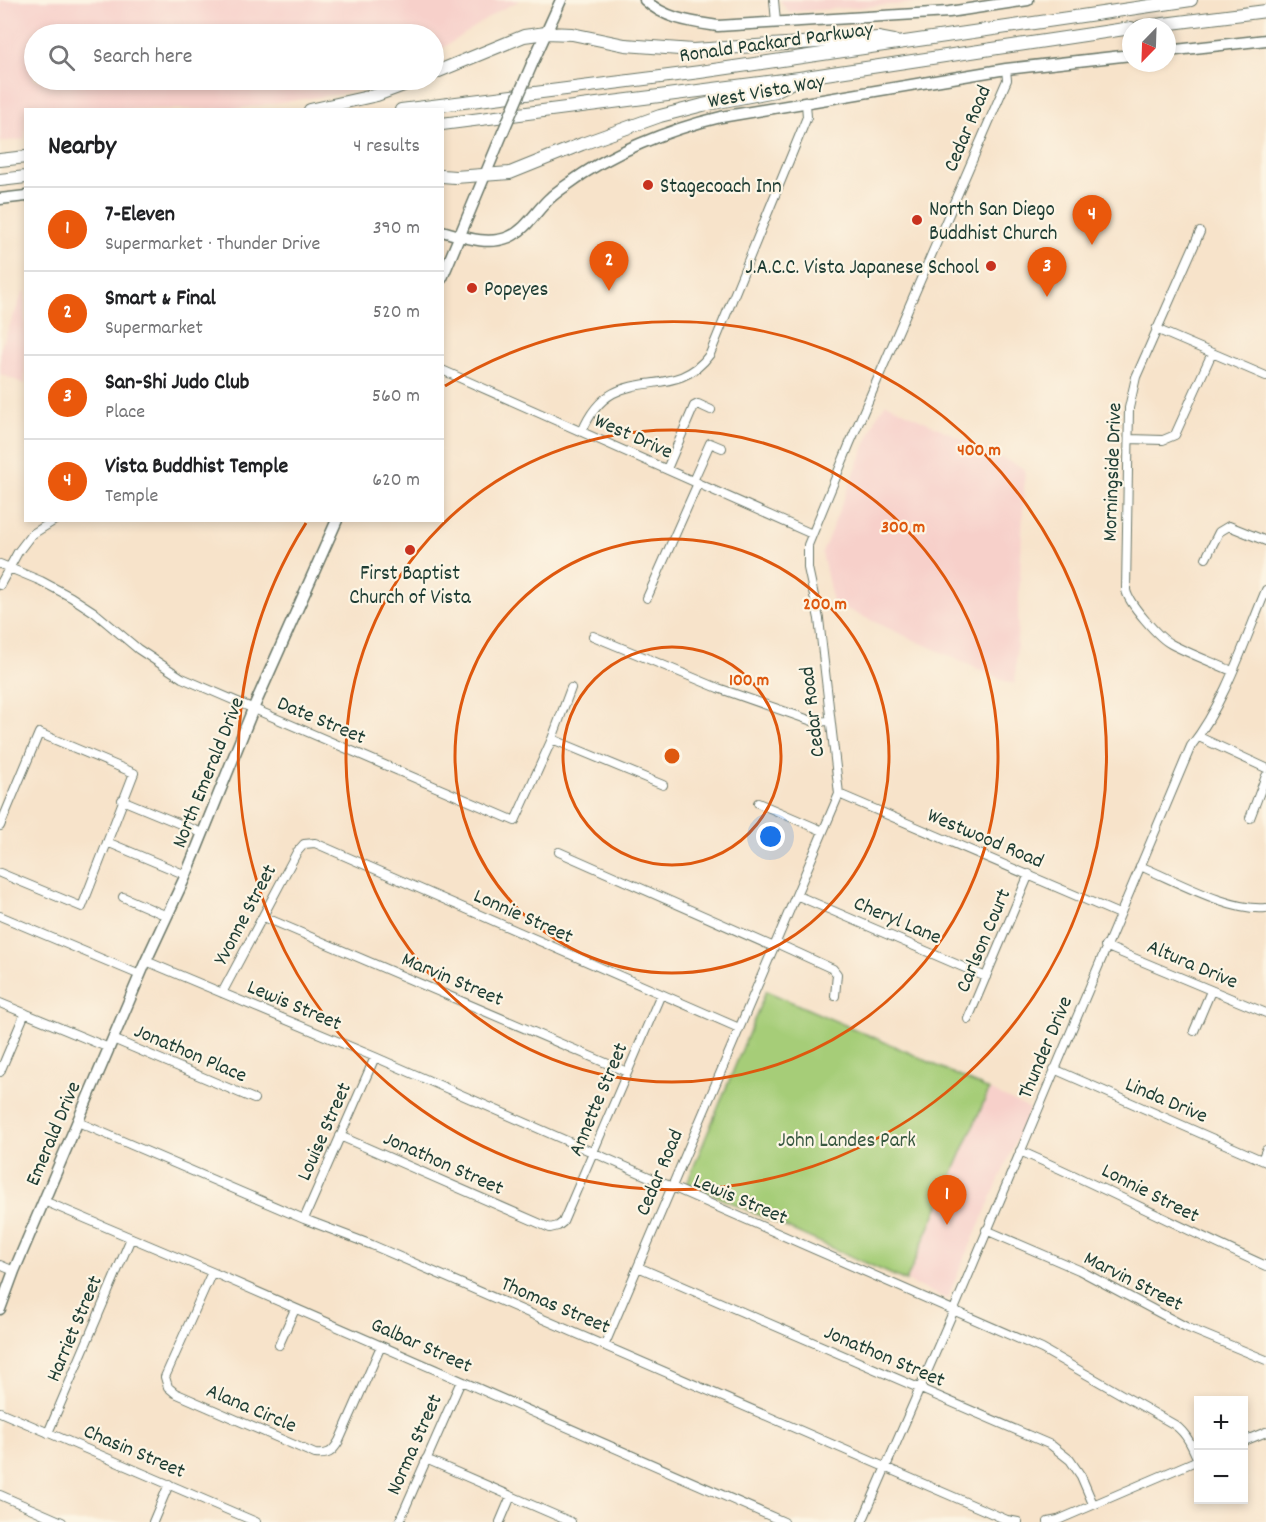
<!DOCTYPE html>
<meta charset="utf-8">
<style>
body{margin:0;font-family:Dekko,sans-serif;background:#f2f2f2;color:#202124}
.controls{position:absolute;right:18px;bottom:18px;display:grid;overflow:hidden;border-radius:0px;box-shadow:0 3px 9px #0003}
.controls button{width:54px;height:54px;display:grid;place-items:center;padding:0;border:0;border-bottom:2px solid #e0e0e0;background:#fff;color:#202124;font:30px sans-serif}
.compass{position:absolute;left:1122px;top:18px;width:54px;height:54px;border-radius:50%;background:#fff;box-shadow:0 3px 9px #0003;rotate:203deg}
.you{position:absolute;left:771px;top:837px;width:21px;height:21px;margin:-15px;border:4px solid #fff;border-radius:50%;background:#1a73e8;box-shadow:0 0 0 9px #1a73e833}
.badge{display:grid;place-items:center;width:39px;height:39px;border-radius:50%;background:#ea580c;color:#fff;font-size:20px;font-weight:700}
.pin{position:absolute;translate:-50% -50px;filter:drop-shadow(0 2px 3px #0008)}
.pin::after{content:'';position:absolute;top:32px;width:21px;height:18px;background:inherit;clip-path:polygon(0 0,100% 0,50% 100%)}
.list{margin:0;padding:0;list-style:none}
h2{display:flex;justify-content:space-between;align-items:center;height:78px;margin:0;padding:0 24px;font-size:26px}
h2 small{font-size:20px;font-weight:400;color:#757577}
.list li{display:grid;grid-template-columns:39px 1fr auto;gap:18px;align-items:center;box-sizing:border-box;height:84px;padding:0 24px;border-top:2px solid #e0e0e0}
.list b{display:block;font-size:22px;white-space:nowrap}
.list p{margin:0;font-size:20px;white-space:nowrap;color:#757577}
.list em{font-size:20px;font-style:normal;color:#757577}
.icon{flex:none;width:33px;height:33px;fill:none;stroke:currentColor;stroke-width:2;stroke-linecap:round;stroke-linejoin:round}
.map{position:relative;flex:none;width:1266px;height:1522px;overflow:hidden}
.search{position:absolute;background:#fff;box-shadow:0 3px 9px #0003;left:24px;top:24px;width:420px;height:66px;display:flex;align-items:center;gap:15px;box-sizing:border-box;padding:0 21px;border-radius:33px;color:#757577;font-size:22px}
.panel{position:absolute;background:#fff;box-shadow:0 3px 9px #0003;left:24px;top:108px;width:420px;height:414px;border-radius:0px}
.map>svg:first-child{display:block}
.built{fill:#f7d0ca}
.green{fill:#a6cd78;stroke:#628556;stroke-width:1.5}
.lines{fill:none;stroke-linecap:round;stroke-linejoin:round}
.minor-casing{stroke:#6b7768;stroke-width:10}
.major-casing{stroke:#6b7768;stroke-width:13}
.highway-casing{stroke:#6b7768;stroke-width:14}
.minor{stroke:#fff;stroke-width:8}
.major{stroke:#fff;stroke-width:10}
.highway{stroke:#fff;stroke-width:12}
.major-bridge-casing{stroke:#6b7768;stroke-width:13;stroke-linecap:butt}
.major-bridge{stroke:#fff;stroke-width:10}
.ring{fill:none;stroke:#de580e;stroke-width:3}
.poi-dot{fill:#c8321e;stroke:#fcf5e5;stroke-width:2}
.labels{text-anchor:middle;stroke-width:4.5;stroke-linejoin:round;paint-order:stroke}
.street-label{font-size:21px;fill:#1f3d34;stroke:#fcf5e5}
.poi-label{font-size:21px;fill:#1f3d34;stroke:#fcf5e5;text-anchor:start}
.park-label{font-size:21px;fill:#3a5a42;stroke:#fcf5e5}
.centre{fill:#de580e;stroke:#fcf5e5;stroke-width:3}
.ring-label{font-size:18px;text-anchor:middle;font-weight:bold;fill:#de580e;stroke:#fcf5e5;stroke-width:4.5;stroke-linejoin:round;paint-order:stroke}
</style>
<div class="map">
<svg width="1266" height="1522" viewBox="0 0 1266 1522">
<rect width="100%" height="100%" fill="#fcf5e5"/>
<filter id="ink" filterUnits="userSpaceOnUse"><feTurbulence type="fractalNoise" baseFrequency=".0167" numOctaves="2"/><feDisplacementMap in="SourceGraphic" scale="12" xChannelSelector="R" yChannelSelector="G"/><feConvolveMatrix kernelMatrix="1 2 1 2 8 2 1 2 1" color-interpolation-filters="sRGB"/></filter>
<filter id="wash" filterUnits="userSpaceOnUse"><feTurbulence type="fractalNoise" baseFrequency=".008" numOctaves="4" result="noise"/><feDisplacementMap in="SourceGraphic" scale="24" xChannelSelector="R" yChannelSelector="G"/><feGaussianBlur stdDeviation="1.35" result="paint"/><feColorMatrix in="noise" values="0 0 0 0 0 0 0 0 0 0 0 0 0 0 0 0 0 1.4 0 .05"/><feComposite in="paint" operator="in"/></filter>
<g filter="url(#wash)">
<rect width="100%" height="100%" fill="#f7e3ca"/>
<path class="built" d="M 0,0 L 520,0 L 497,12 L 434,54 L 434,34 L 34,34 L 34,80 L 389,80 L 361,89 L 338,94 L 235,109 L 26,110 L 25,139 L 0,142 Z
M 780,0 L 965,0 L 788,12 Z
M 25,288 L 25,384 L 0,374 L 0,349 Z
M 886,403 L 1025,469 L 1015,683 L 1009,683 L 833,603 L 822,553 L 878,414 Z
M 989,1090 L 1030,1109 L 947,1299 L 906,1281 Z"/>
<path class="green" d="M 766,991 L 910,1053 L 989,1090 L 906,1281 L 687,1183 Z"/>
</g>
<g filter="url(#ink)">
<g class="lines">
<g class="minor-casing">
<path id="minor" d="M 774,0 L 776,22
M 1200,232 L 1136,377 L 1129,408 L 1126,590 C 1128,603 1159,638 1171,644 C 1190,654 1212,662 1232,671
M 1156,329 L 1266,376
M 442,370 L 812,534
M 582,432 C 613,356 672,407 710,354 L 807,117 L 806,103
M 1129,439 L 1163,440 L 1175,435 L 1212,353
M 667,469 L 694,406 L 698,404 L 711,410
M 693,481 L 710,443 L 722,448
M 1206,558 L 1219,532 L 1229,526 L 1266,541
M 0,564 L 41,581 L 71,597 L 94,612 L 138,649 L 182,678 L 515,821 L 552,739 L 571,688
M 0,585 L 18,552 L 31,535 L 55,520
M 647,598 L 698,483
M 593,636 L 718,688 L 815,722 L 829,721
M 1199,737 L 1266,768
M 552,739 L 663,785
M 839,794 L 1119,914
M 122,800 L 202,833
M 758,803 L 823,831
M 1250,818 L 1266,776
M 0,826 L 39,733 L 134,773 L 82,907 L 0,873
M 107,842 L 186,875
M 559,852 L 774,947
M 1140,866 C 1174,880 1231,912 1266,908
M 796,895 L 986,977
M 123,897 L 167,916
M 0,916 L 140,975
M 264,917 L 627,1072
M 776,943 L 833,969 L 837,974 L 835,996
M 1105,946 L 1266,1013
M 146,961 L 375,1057 L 1042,1349 L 1175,1425 C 1187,1434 1192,1446 1198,1460
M 222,993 L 297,852 L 304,844 L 315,843 L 739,1028
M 0,1003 L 109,1048
M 968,1019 L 1029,874
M 1194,1031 L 1211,991
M 113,1039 L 254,1099
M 1054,1069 L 1266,1162
M 0,1072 L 25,1013
M 78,1122 L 304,1219 L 372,1245 L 1007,1520 L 1018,1522
M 340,1136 L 550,1228 L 558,1226 L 563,1222 L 661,994
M 1020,1151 C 1103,1187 1183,1229 1266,1266
M 1262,1160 L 1266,1150
M 44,1201 L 212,1272 L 784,1522
M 304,1219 L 375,1057
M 986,1230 L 1079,1270 L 1186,1327 L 1266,1360
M 0,1265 L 14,1271
M 638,1267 L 1051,1445 L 1070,1460 L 1081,1476 L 1093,1504
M 212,1272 L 165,1377 L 168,1387 L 175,1393 L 315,1454 C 328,1455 332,1453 339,1441 L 381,1346
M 605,1344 L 839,794 L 819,619 L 808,568 L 808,545 L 850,443 L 1007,80 L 1006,69
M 279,1345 L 295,1309
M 0,1412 L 256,1522
M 48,1433 L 131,1238
M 1244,1441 L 1266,1432
M 426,1459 L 571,1522
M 0,1495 L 62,1522
M 153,1522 L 169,1484
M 399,1522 L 461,1381
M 500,1522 L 511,1496
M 862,1522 L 953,1312 L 1191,746 C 1225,703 1245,640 1266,590
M 1048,1522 L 1058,1520 L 1198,1460"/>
</g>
<g class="major-casing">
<path id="major" d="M 645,0 C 665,19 692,22 718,26 L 949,12 L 1028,0
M 1167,51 L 1266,40
M 532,64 L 561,0
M 0,199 L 26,196
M 442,231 C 464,237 487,246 509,237 C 526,230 536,211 549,199 C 554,194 561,189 567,185 C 609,153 670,129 721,117 L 1006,69 L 1131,55
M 442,278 L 503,132
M 0,1309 L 14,1271 L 146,961 L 186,875 L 253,709 L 337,520"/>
</g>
<g class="highway-casing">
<path id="highway" d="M 1140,27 L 1266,11
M 434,73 L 524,36 L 546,33 L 572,34 L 625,45 L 693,50 L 878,38 L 894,41
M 310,110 L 377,95 L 417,80
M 401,110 L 700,72 L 1191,0
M 442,124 L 799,78 L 1131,28
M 0,160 L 26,157
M 442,176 L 455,177 L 510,173 L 582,144 L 660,116 L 703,105 L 775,91 L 793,82
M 0,180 L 26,177"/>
</g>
<use href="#minor" class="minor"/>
<use href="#major" class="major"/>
<use href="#highway" class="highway"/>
<g class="major-bridge-casing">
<path id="major-bridge" d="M 503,132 L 532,64"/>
</g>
<use href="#major-bridge" class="major-bridge"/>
</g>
</g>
<g class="ring">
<circle cx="672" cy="756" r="109"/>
<circle cx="672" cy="756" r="217"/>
<circle cx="672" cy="756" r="326"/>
<path d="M445 386A434 434 0 1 1 306 523"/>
</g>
<g class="poi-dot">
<circle cx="648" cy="185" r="6"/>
<circle cx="917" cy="220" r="6"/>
<circle cx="991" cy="266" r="6"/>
<circle cx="472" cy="288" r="6"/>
<circle cx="410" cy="550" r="6"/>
</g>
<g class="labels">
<g class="street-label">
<text transform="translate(776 41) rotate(-8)" y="7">Ronald Packard Parkway</text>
<text transform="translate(766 90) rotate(-10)" y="7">West Vista Way</text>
<text transform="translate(966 128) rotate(-67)" y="7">Cedar Road</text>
<text transform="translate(634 435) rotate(24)" y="7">West Drive</text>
<text transform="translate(1111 472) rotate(-88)" y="7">Morningside Drive</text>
<text transform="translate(811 712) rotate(-97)" y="7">Cedar Road</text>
<text transform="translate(322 719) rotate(23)" y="7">Date Street</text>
<text transform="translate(207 772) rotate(-68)" y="7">North Emerald Drive</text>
<text transform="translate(986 837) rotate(23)" y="7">Westwood Road</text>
<text transform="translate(244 914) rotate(-62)" y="7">Yvonne Street</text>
<text transform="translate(524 915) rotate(24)" y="7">Lonnie Street</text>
<text transform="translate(898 919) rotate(23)" y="7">Cheryl Lane</text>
<text transform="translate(982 940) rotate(-67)" y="7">Carlson Court</text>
<text transform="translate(1193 963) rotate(23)" y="7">Altura Drive</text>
<text transform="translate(453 978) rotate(23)" y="7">Marvin Street</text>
<text transform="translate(295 1004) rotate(23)" y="7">Lewis Street</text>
<text transform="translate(1044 1047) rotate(-67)" y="7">Thunder Drive</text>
<text transform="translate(191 1052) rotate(23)" y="7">Jonathon Place</text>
<text transform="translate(597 1099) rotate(-67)" y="7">Annette Street</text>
<text transform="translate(1167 1099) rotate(23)" y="7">Linda Drive</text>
<text transform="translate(323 1131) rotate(-66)" y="7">Louise Street</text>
<text transform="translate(52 1133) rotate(-67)" y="7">Emerald Drive</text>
<text transform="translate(444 1162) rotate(24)" y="7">Jonathon Street</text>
<text transform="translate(658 1172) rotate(-67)" y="7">Cedar Road</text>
<text transform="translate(1151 1192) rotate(27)" y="7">Lonnie Street</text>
<text transform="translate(741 1198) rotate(23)" y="7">Lewis Street</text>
<text transform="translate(1134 1280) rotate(27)" y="7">Marvin Street</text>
<text transform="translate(556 1304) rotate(23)" y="7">Thomas Street</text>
<text transform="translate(73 1328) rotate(-67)" y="7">Harriet Street</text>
<text transform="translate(422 1344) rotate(24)" y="7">Galbar Street</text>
<text transform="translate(885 1355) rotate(23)" y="7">Jonathon Street</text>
<text transform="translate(252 1407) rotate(23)" y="7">Alana Circle</text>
<text transform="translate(413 1444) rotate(-66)" y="7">Norma Street</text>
<text transform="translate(135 1450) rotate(23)" y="7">Chasin Street</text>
</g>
<g class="poi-label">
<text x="660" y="192">Stagecoach Inn</text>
<text x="929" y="215">North San Diego<tspan x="929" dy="24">Buddhist Church</tspan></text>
<text x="979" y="273" text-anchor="end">J.A.C.C. Vista Japanese School</text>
<text x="484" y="295">Popeyes</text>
<text x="410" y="579" text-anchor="middle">First Baptist<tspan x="410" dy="24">Church of Vista</tspan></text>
</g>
<g class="park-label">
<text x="847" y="1146">John Landes Park</text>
</g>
</g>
<circle cx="672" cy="756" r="9" class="centre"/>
<g class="ring-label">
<text x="979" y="455">400 m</text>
<text x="903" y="532">300 m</text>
<text x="825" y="609">200 m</text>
<text x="749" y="685">100 m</text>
</g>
</svg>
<div class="controls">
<button>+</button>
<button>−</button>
</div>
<svg class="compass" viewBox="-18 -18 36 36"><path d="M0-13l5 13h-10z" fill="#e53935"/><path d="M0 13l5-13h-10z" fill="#757577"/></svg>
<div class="you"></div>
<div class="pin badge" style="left:947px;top:1225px">1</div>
<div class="pin badge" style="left:609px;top:291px">2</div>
<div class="pin badge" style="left:1047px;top:297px">3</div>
<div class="pin badge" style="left:1092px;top:245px">4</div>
<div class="search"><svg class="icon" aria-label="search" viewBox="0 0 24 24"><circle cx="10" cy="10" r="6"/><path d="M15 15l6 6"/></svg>Search here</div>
<section class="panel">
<h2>Nearby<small>4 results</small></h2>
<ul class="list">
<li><span class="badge">1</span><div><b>7-Eleven</b><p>Supermarket · Thunder Drive</p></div><em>390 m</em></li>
<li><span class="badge">2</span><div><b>Smart &amp; Final</b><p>Supermarket</p></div><em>520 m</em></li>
<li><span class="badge">3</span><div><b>San-Shi Judo Club</b><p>Place</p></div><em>560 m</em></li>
<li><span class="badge">4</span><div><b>Vista Buddhist Temple</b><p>Temple</p></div><em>620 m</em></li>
</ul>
</section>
</div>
